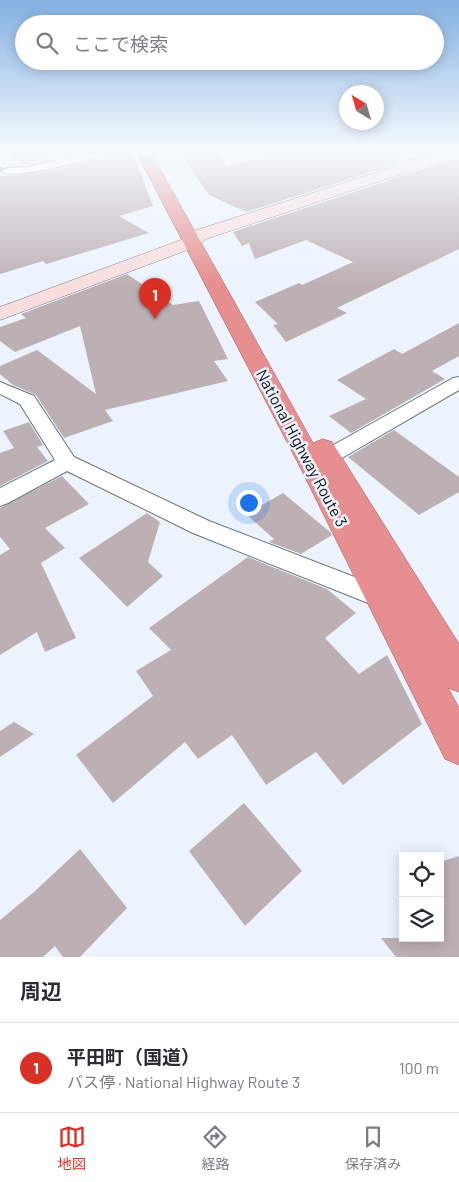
<!DOCTYPE html>
<html lang="ja">
<meta charset="utf-8">
<style>
body{margin:0;font-family:Barlow,"Noto Sans JP",sans-serif;background:#f2f2f3;color:#2b2b33}
.controls{position:absolute;right:15px;bottom:15px;display:grid;overflow:hidden;border-radius:0px;box-shadow:0 2px 12px #0003}
.controls button{width:45px;height:45px;display:grid;place-items:center;padding:0;border:0;border-bottom:1px solid #e1e1e2;background:#fff;color:#2b2b33;font:25px sans-serif}
.compass{position:absolute;left:339px;top:85px;width:45px;height:45px;border-radius:50%;background:#fff;box-shadow:0 2px 12px #0003;rotate:322deg}
.you{position:absolute;left:248px;top:502px;width:18px;height:18px;margin:-12px;border:4px solid #fff;border-radius:50%;background:#1a73e8;box-shadow:0 0 0 8px #1a73e833}
.badge{display:grid;place-items:center;width:32px;height:32px;border-radius:50%;background:#d93025;color:#fff;font-size:16px;font-weight:700}
.pin{position:absolute;translate:-50% -41px;filter:drop-shadow(0 1px 2px #0008)}
.pin::after{content:'';position:absolute;top:26px;width:18px;height:15px;background:inherit;clip-path:polygon(0 0,100% 0,50% 100%)}
.list{margin:0;padding:0;list-style:none}
h2{display:flex;justify-content:space-between;align-items:center;height:65px;margin:0;padding:0 20px;font-size:21px}
h2 small{font-size:16px;font-weight:400;color:#7c7c81}
.list li{display:grid;grid-template-columns:32px 1fr auto;gap:15px;align-items:center;box-sizing:border-box;height:90px;padding:0 20px;border-top:1px solid #e1e1e2}
.list b{display:block;font-size:19px;white-space:nowrap}
.list p{margin:0;font-size:16px;white-space:nowrap;color:#7c7c81}
.list em{font-size:16px;font-style:normal;color:#7c7c81}
.icon{flex:none;width:28px;height:28px;fill:none;stroke:currentColor;stroke-width:2;stroke-linecap:round;stroke-linejoin:round}
.map{position:relative;flex:none;width:459px;height:957px;overflow:hidden}
.search{position:absolute;background:#fff;box-shadow:0 2px 12px #0003;left:15px;right:15px;top:15px;height:55px;display:flex;align-items:center;gap:12px;box-sizing:border-box;padding:0 18px;border-radius:28px;color:#7c7c81;font-size:19px}
.sheet{height:155px;background:#fff}
nav{display:flex;justify-content:space-around;align-items:center;box-sizing:border-box;height:70px;border-top:1px solid #e1e1e2;background:#fff;font-size:14px;color:#7c7c81}
nav a{display:grid;justify-items:center;gap:2px}
nav .on{color:#d93025}
.map>svg:first-child{display:block}
.lines{fill:none;stroke-linecap:round;stroke-linejoin:round}
.stream{fill:#657b9e;fill-rule:evenodd}
.building{fill:#bdb0b5}
.street-casing{stroke:#6b727a;stroke-width:2}
.secondary-casing{stroke:#6b727a;stroke-width:1}
.highway-casing{stroke:#996063;stroke-width:1}
.street{fill:#fff;fill-rule:evenodd}
.secondary{fill:#f8ddde;fill-rule:evenodd}
.highway{fill:#e68e90;fill-rule:evenodd}
.labels{text-anchor:middle;stroke-width:5;stroke-linejoin:round;paint-order:stroke}
.street-label{font-size:16px;fill:#090c0f;stroke:#ecf3fd}
</style>
<div class="map">
<svg width="459" height="957" viewBox="0 0 459 957">
<rect width="100%" height="100%" fill="#ecf3fd"/>
<g class="lines">
<path class="stream" d="M 0,166 L 4,169 L 0,171 Z"/>
</g>
<path class="building" d="M 3,151 L 83,151 L 23,165 Z
M 113,151 L 132,151 L 153,206 L 119,216 L 149,233 L 46,264 L 43,261 L 0,274 L 0,176 L 20,175 L 53,170 L 111,155 Z
M 179,151 L 217,151 L 227,167 L 278,151 L 391,151 L 409,160 L 246,212 L 209,195 Z
M 459,157 L 459,249 L 337,308 L 347,313 L 286,342 L 273,325 L 278,324 L 255,302 L 299,283 L 302,285 L 353,262 L 306,240 L 255,259 L 249,243 L 242,246 L 233,232 Z
M 127,274 L 173,305 L 199,301 L 228,359 L 214,361 L 228,381 L 105,410 L 113,421 L 64,438 L 36,395 L 13,385 L 0,374 L 0,366 L 37,350 L 96,394 L 80,326 L 15,352 L 0,341 L 0,327 L 26,318 L 21,314 Z
M 459,323 L 459,356 L 432,371 L 445,379 L 351,433 L 329,416 L 366,399 L 337,380 L 394,349 L 402,354 Z
M 29,422 L 43,445 L 37,447 L 48,461 L 0,486 L 0,453 L 14,448 L 3,431 Z
M 394,430 L 459,477 L 459,492 L 419,515 L 348,457 Z
M 62,476 L 89,504 L 45,528 L 65,548 L 41,563 L 76,638 L 45,652 L 37,632 L 0,655 L 0,555 L 10,549 L 0,537 L 0,508 Z
M 283,493 L 330,532 L 332,535 L 301,554 L 269,542 L 274,539 L 246,514 Z
M 147,513 L 160,522 L 148,562 L 163,576 L 127,607 L 79,558 Z
M 248,557 L 327,589 L 356,613 L 325,638 L 359,674 L 387,655 L 422,724 L 343,785 L 316,752 L 266,785 L 232,735 L 198,759 L 185,742 L 113,803 L 76,755 L 153,696 L 136,671 L 171,650 L 149,628 Z
M 14,722 L 34,734 L 0,757 L 0,731 Z
M 244,803 L 302,871 L 245,926 L 189,851 Z
M 80,849 L 127,908 L 80,957 L 63,957 L 55,946 L 43,957 L 0,957 L 0,920 L 34,892 Z
M 459,856 L 459,957 L 396,957 L 381,938 L 440,938 L 440,862 Z"/>
<g class="lines">
<g class="street-casing">
<path id="street" d="M 92,151 L 111,151 L 110,153 C 92,158 12,182 1,171 L 7,168 L 28,167 Z
M 393,151 L 409,151 L 431,161 L 430,163 L 422,163 Z
M 459,377 L 459,390 L 335,462 L 328,464 L 321,462 L 318,457 L 321,452 L 453,378 Z
M 0,382 L 34,396 L 74,457 L 209,521 L 383,588 L 398,591 L 402,598 L 398,605 L 389,608 L 373,605 L 193,533 L 67,471 L 8,503 L 0,506 L 0,488 L 55,460 L 20,404 L 0,394 Z"/>
</g>
<g class="secondary-casing">
<path id="secondary" d="M 443,151 L 459,151 L 459,155 L 206,239 L 198,246 L 0,320 L 0,307 L 186,238 L 194,231 Z"/>
</g>
<g class="highway-casing">
<path id="highway" d="M 136,151 L 150,151 L 313,443 L 323,439 L 332,442 L 459,644 L 459,692 L 448,688 L 459,708 L 459,765 L 445,759 L 298,463 Z"/>
</g>
<use href="#street" class="street"/>
<use href="#secondary" class="secondary"/>
<use href="#highway" class="highway"/>
</g>
<linearGradient id="sky" x2="0" y2="1"><stop stop-color="#83b0e3"/><stop offset="0.53" stop-color="#f6fafe"/><stop offset="1" stop-color="#f6fafe" stop-opacity="0"/></linearGradient>
<rect width="459" height="285" fill="url(#sky)"/>
<g class="labels">
<g class="street-label">
<text transform="translate(302 448) rotate(62)" y="6">National Highway Route 3</text>
</g>
</g>
</svg>
<div class="controls">
<button><svg class="icon" aria-label="locate" viewBox="0 0 24 24"><circle cx="12" cy="12" r="6"/><path d="M12 2v4M12 18v4M2 12h4M18 12h4"/></svg></button>
<button><svg class="icon" aria-label="layers" viewBox="0 0 24 24"><path d="M12 4l9 5-9 5-9-5zM3 14l9 5 9-5"/></svg></button>
</div>
<svg class="compass" viewBox="-18 -18 36 36"><path d="M0-13l5 13h-10z" fill="#e53935"/><path d="M0 13l5-13h-10z" fill="#7c7c81"/></svg>
<div class="you"></div>
<div class="pin badge" style="left:155px;top:319px">1</div>
<div class="search"><svg class="icon" aria-label="search" viewBox="0 0 24 24"><circle cx="10" cy="10" r="6"/><path d="M15 15l6 6"/></svg>ここで検索</div>
</div>
<section class="sheet">
<h2>周辺<small></small></h2>
<ul class="list">
<li><span class="badge">1</span><div><b>平田町（国道）</b><p>バス停 · National Highway Route 3</p></div><em>100 m</em></li>
</ul>
</section>
<nav>
<a class="on"><svg class="icon" aria-label="map" viewBox="0 0 24 24"><path d="M3 6l6-2 6 2 6-2v14l-6 2-6-2-6 2zM9 4v14M15 6v14"/></svg>地図</a>
<a><svg class="icon" aria-label="directions" viewBox="0 0 24 24"><path d="M12 3l9 9-9 9-9-9zM9 14v-3h6M13 9l2 2-2 2"/></svg>経路</a>
<a><svg class="icon" aria-label="saved" viewBox="0 0 24 24"><path d="M7 4h10v16l-5-4-5 4z"/></svg>保存済み</a>
</nav>
